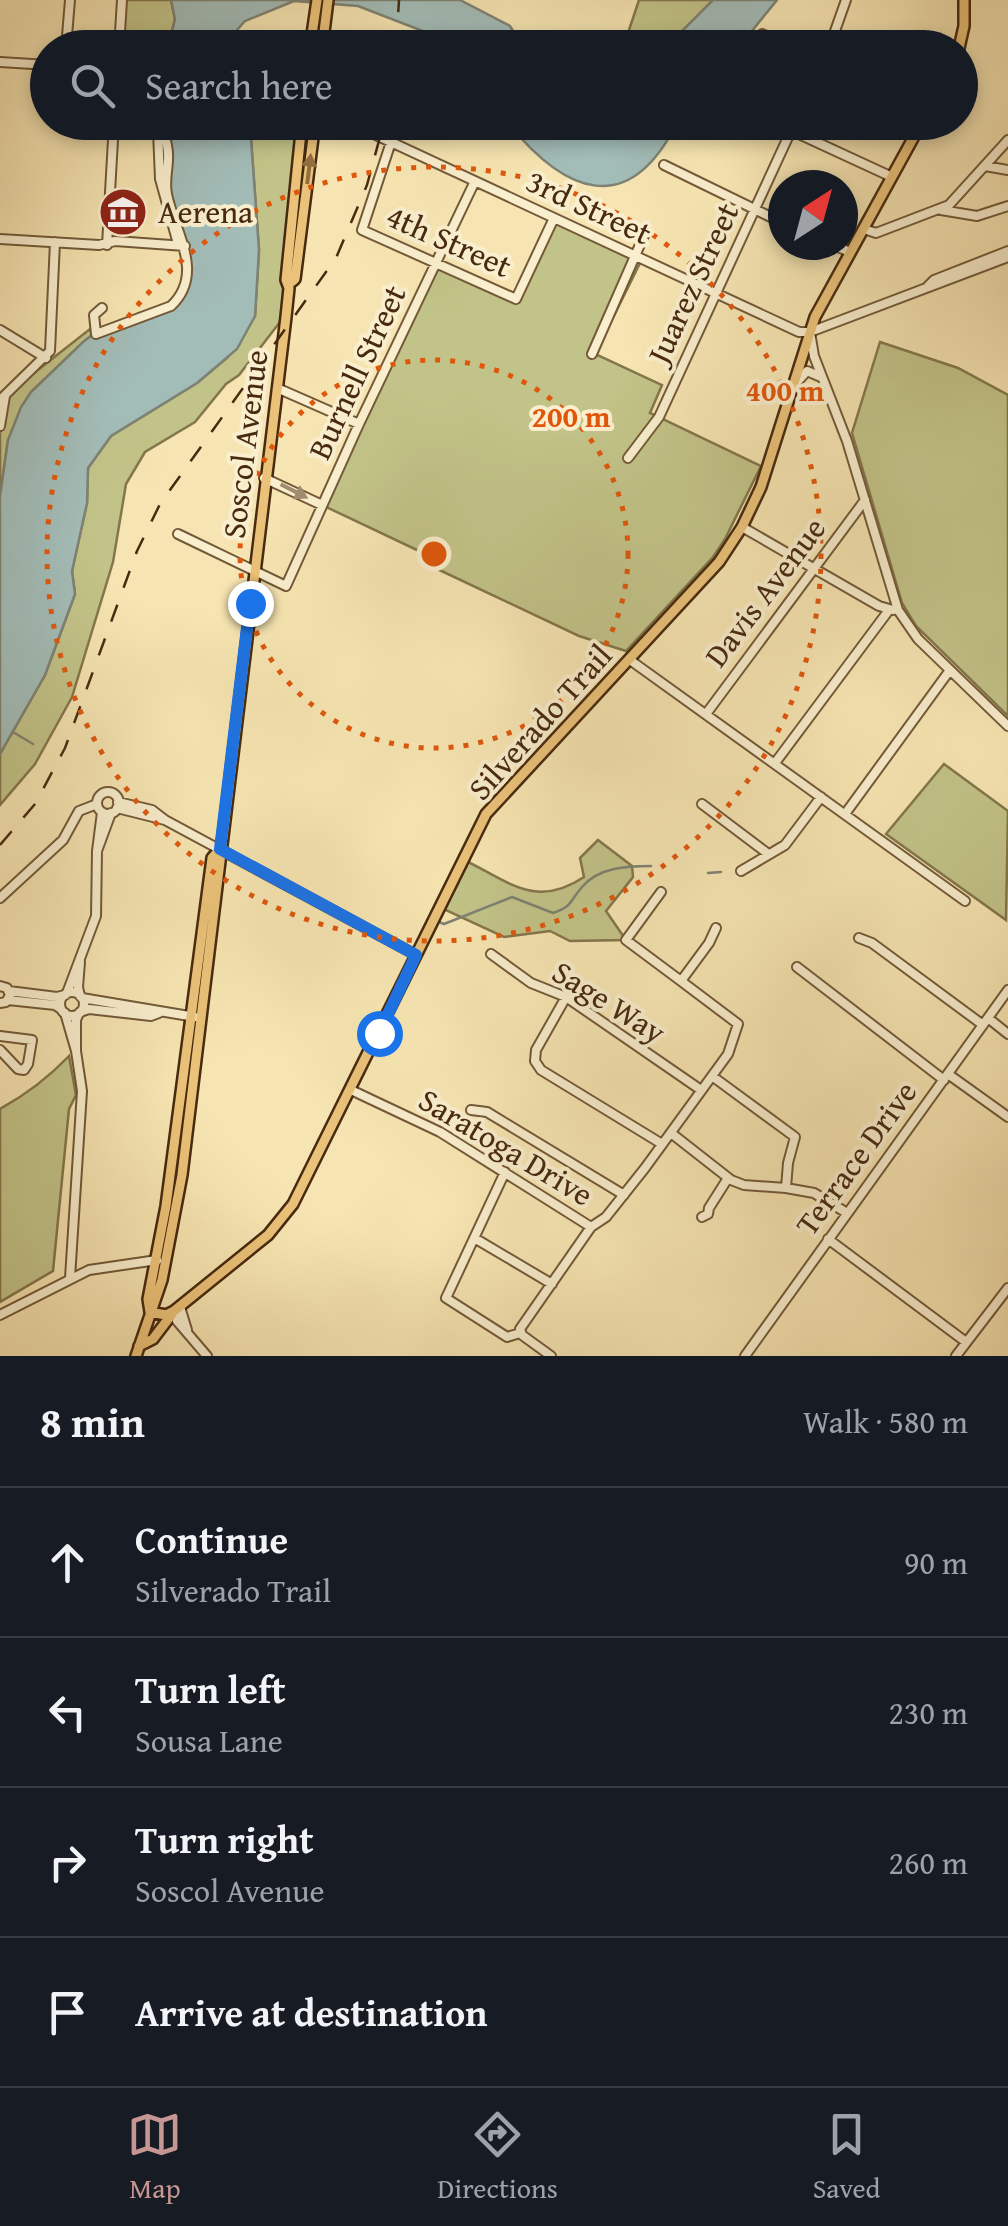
<!DOCTYPE html>
<meta charset="utf-8">
<style>
body{margin:0;font-family:"Gentium Book Plus",serif;background:#20242c;color:#f1f3f6}
.compass{position:absolute;left:768px;top:170px;width:90px;height:90px;border-radius:50%;background:#171b24;box-shadow:0 5px 15px #0003;rotate:36deg}
.stop{position:absolute;width:30px;height:30px;margin:-22px;border:8px solid #1a73e8;border-radius:50%;background:#fff}
.stop.end{background:#1a73e8;border-color:#fff;box-shadow:0 2px 10px #0008}
.list{margin:0;padding:0;list-style:none}
h2{display:flex;justify-content:space-between;align-items:center;height:130px;margin:0;padding:0 40px;font-size:42px}
h2 small{font-size:32px;font-weight:400;color:#9ea1a6}
.list li{display:grid;grid-template-columns:65px 1fr auto;gap:30px;align-items:center;box-sizing:border-box;height:150px;padding:0 40px;border-top:2px solid #363941}
.list b{display:block;font-size:38px;white-space:nowrap}
.list p{margin:0;font-size:32px;white-space:nowrap;color:#9ea1a6}
.list em{font-size:32px;font-style:normal;color:#9ea1a6}
.icon{flex:none;width:55px;height:55px;fill:none;stroke:currentColor;stroke-width:2;stroke-linecap:round;stroke-linejoin:round}
.map{position:relative;flex:none;width:1008px;height:1356px;overflow:hidden}
.search{position:absolute;background:#171b24;box-shadow:0 5px 15px #0003;left:30px;right:30px;top:30px;height:110px;display:flex;align-items:center;gap:25px;box-sizing:border-box;padding:0 35px;border-radius:55px;color:#9ea1a6;font-size:38px}
.sheet{height:730px;background:#171b24}
nav{display:flex;justify-content:space-around;align-items:center;box-sizing:border-box;height:140px;border-top:2px solid #363941;background:#171b24;font-size:28px;color:#9ea1a6}
nav a{display:grid;justify-items:center;gap:5px}
nav .on{color:#c59692}
.map>svg:first-child{display:block}
.green{fill:#c2c388;stroke:#84764c;stroke-width:2.5}
.water{fill:#a2bcb7;stroke:#7e8274;stroke-width:2.5}
.lines{fill:none;stroke-linecap:round;stroke-linejoin:round}
.stream{stroke:#7e8274;stroke-width:2.5}
.minor-casing{stroke:#735938;stroke-width:12}
.major-casing{stroke:#472a10;stroke-width:14}
.minor{stroke:#f9eecd;stroke-width:8}
.major{stroke:#ebc279;stroke-width:9}
.rail{stroke:#472a10;stroke-width:2.5;stroke-dasharray:18 18;stroke-linecap:butt}
.oneway{fill:#916e3f}
.oneway2{fill:#a08c6e}
.route{stroke:#1a73e8;stroke-width:12}
.ring{fill:none;stroke:#e0570c;stroke-width:5;stroke-dasharray:5 10}
.labels{text-anchor:middle;stroke-width:8;stroke-linejoin:round;paint-order:stroke}
.street-label{font-size:32px;fill:#472a10;stroke:#f9eecd}
.poi-label{font-size:32px;fill:#472a10;stroke:#f9eecd;text-anchor:start}
.centre{fill:#e0570c;stroke:#f9eecd;stroke-width:5}
.ring-label{font-size:30px;text-anchor:middle;font-weight:bold;fill:#e0570c;stroke:#f9eecd;stroke-width:8;stroke-linejoin:round;paint-order:stroke}
</style>
<div class="map">
<svg width="1008" height="1356" viewBox="0 0 1008 1356">
<rect width="100%" height="100%" fill="#f6e5b2"/>
<filter id="stains"><feTurbulence type="fractalNoise" baseFrequency=".002" numOctaves="4"/><feColorMatrix values="0 0 0 0 .2 0 0 0 0 .09 0 0 0 0 .02 0 0 0 .5 -.17"/></filter>
<radialGradient id="worn" r=".72"><stop offset=".6" stop-color="#630" stop-opacity="0"/><stop offset="1" stop-color="#630" stop-opacity=".3"/></radialGradient>
<path class="green" d="M 122,0 L 171,0 L 175,19 L 168,47 L 119,48 Z
M 639,0 L 713,0 L 667,47 L 623,48 Z
M 237,123 L 302,123 L 280,322 L 239,375 L 226,384 L 195,422 L 145,452 L 126,484 L 113,562 L 72,697 L 35,764 L 0,805 L 0,754 L 45,675 L 75,594 L 72,571 L 87,503 L 88,468 L 111,436 L 197,383 L 227,358 L 255,316 L 259,250 L 250,125 L 237,125 Z
M 554,218 L 642,259 L 595,354 L 662,385 L 650,413 L 761,466 L 725,539 L 713,557 L 626,651 L 579,636 L 433,567 L 436,559 L 322,505 L 437,263 L 516,298 Z
M 90,329 L 92,335 L 31,392 L 8,440 L 0,496 L 0,426 L 6,395 Z
M 880,342 L 958,368 L 1008,395 L 1008,716 L 916,626 L 902,603 L 852,433 Z
M 944,764 L 1008,811 L 1006,920 L 886,834 Z
M 598,840 L 632,866 L 633,877 L 606,911 L 626,940 L 570,941 L 550,931 L 504,937 L 439,907 L 462,859 C 507,880 535,910 584,877 L 580,858 Z
M 69,1056 L 76,1095 L 69,1109 L 53,1271 L 0,1302 L 0,1109 C 27,1094 48,1078 69,1056 Z"/>
<path class="water" d="M 171,0 L 460,0 L 510,26 L 523,47 L 464,47 L 358,6 L 294,1 L 245,21 L 229,39 L 228,47 L 168,48 L 175,19 Z
M 713,0 L 777,0 L 739,47 L 666,47 Z
M 237,122 L 238,125 L 250,125 L 259,250 L 255,316 L 237,349 L 197,383 L 111,436 L 88,468 L 87,503 L 72,571 L 75,594 L 45,675 L 0,754 L 0,496 L 8,440 L 21,407 L 31,392 L 83,342 L 92,335 L 166,312 L 183,296 L 189,278 L 171,195 L 165,123 Z
M 508,123 L 677,123 C 628,220 565,193 508,123 Z"/>
<g class="lines">
<path class="stream" d="M 13,732 L 33,744
M 708,873 L 721,872
M 439,922 L 444,924 L 512,897 L 553,913 C 573,906 569,902 582,887 C 599,867 627,866 651,866"/>
<g class="minor-casing">
<path id="minor" d="M 762,34 L 793,48
M 66,48 L 70,0
M 119,48 L 122,0
M 829,48 L 846,0
M 0,62 L 48,65
M 348,122 L 799,332 L 810,332 L 1008,257
M 773,122 L 892,177
M 158,131 L 160,179 L 178,244
M 391,142 L 362,230 L 516,299 L 554,218
M 664,165 L 783,223
M 985,166 L 1008,170
M 941,210 L 977,216 L 1008,206
M 864,229 L 876,233 L 949,205 L 1008,140
M 0,239 L 99,245 L 115,241 L 185,246
M 107,245 L 114,122
M 833,245 L 850,252
M 928,286 L 934,280 L 1008,251
M 102,308 L 94,315 L 96,334 L 171,306 C 206,273 174,231 167,194 C 164,180 169,167 168,154 C 168,143 163,134 162,122
M 0,330 L 46,358
M 810,332 L 814,356 L 847,441 L 898,610 L 918,639 L 1008,726
M 592,354 L 646,231
M 797,382 L 807,371 L 821,377
M 277,388 L 359,424
M 0,400 L 50,351 L 55,242
M 0,426 L 5,396
M 628,458 L 659,417 L 795,122
M 264,478 L 322,505
M 742,527 L 879,606 L 893,610
M 178,534 L 286,586 L 359,424 L 475,181
M 630,660 L 965,901
M 706,714 L 865,500
M 775,763 L 889,610
M97 803a11 11 0 1 1 22 0a11 11 0 1 1-22 0Z
M 702,804 L 767,853
M 117,808 L 165,820 L 152,810 L 118,802
M 102,812 L 97,851 L 111,813
M 845,814 L 950,670
M 165,820 L 416,955
M 741,871 L 785,845 L 821,797
M 661,892 L 626,940 L 681,981
M 0,898 L 63,840 L 79,811 L 97,804
M 859,938 L 872,943 L 983,1025
M 491,954 L 531,983 L 566,997 L 701,1090
M 80,962 L 78,987 L 80,996
M 797,967 L 944,1080
M 0,986 L 7,988 L 10,995 L 6,1002 L 0,1003
M 9,991 L 57,997 L 65,995
M60 1004a12 12 0 1 1 24 0a12 12 0 1 1-24 0Z
M 67,993 L 96,916 L 97,851
M 566,997 L 536,1050 L 535,1061 L 541,1070 L 662,1144
M 82,998 L 195,1017
M 8,1000 L 55,1005 L 61,1009
M 80,1012 L 89,1009 L 151,1016 L 159,1013
M 65,1013 L 76,1051 L 76,1020 L 79,1013
M 988,1018 L 1008,1034
M 0,1036 L 32,1040 L 28,1064 L 24,1070 L 18,1069 L 0,1050
M 948,1074 L 1008,1117
M 712,1076 L 795,1137 L 788,1163 L 786,1188
M 351,1090 L 440,1132 L 591,1227 L 520,1329 L 522,1335 L 551,1356
M 471,1110 L 487,1112 L 624,1195
M 671,1133 L 731,1180 L 744,1185 L 786,1188 L 814,1193 L 847,1213
M 505,1172 L 446,1298 L 507,1337 L 520,1333
M 702,1217 L 708,1214 L 709,1208 L 728,1178
M 591,1227 L 606,1217 L 645,1168 L 728,1054 L 738,1024 L 681,981 L 709,943 L 716,928
M 476,1239 L 552,1284
M 828,1239 L 966,1342
M 70,1278 L 82,1091 L 76,1051
M 180,1307 L 187,1330
M 174,1311 L 177,1321 L 207,1356
M 0,1315 L 89,1270 L 157,1260
M 745,1356 L 1008,990
M 956,1356 L 1008,1288"/>
</g>
<g class="major-casing">
<path id="major" d="M 310,48 L 317,0
M 322,48 L 328,0
M 959,48 L 964,26 L 964,0
M 289,284 L 295,279 L 315,122
M 150,1312 L 166,1315 L 174,1311 L 268,1235 L 293,1204 L 486,814 L 719,562 L 742,527 L 761,487 L 815,317 L 922,122
M 150,1312 L 148,1299 L 166,1206 L 212,858 L 220,849
M 139,1346 L 153,1339 L 172,1314
M 136,1356 L 162,1280 L 182,1175 L 286,317 L 289,288 L 286,280 L 302,122"/>
</g>
<use href="#minor" class="minor"/>
<use href="#major" class="major"/>
<path class="rail" d="M 396,48 L 399,0
M 0,845 L 35,804 L 65,748 L 137,551 L 160,504 L 336,258 L 367,185 L 384,122"/>
</g>
<defs><path id="oneway-solid" d="M-6-.8H1V-3.2L6.5 0L1 3.2V.8H-6Z" transform="scale(2.5)"/></defs>
<use class="oneway" href="#oneway-solid" transform="translate(309 169) rotate(-83)"/>
<use class="oneway2" href="#oneway-solid" transform="translate(294 491) rotate(27)"/>
<g class="lines">
<path class="route" d="M 250,603 L 220,849 L 416,955 L 379,1033"/>
</g>
<g class="ring">
<circle cx="434" cy="554" r="194"/>
<circle cx="434" cy="554" r="387"/>
</g>
<defs>
<g id="museum-disc" transform="scale(2.5)"><circle r="9.5" fill="#8f2418" stroke="#f9eecd"/><path d="M0-6L6-3V-2H-6V-3ZM-5-1h2V3h-2ZM-1-1h2V3h-2ZM3-1h2V3H3ZM-6 4H6V6H-6Z" fill="#fff"/></g>
</defs>
<g fill-rule="evenodd">
<use href="#museum-disc" x="123" y="212"/>
</g>
<g class="labels">
<g class="street-label">
<text transform="translate(589 207) rotate(25)" y="11">3rd Street</text>
<text transform="translate(449 241) rotate(24)" y="11">4th Street</text>
<text transform="translate(693 283) rotate(-65)" y="11">Juarez Street</text>
<text transform="translate(357 372) rotate(-65)" y="11">Burnell Street</text>
<text transform="translate(245 444) rotate(-83)" y="11">Soscol Avenue</text>
<text transform="translate(765 592) rotate(-53)" y="11">Davis Avenue</text>
<text transform="translate(540 722) rotate(-48)" y="11">Silverado Trail</text>
<text transform="translate(609 1002) rotate(32)" y="11">Sage Way</text>
<text transform="translate(506 1147) rotate(31)" y="11">Saratoga Drive</text>
<text transform="translate(856 1158) rotate(-54)" y="11">Terrace Drive</text>
</g>
<g class="poi-label">
<text x="158" y="223">Aerena</text>
</g>
</g>
<circle cx="434" cy="554" r="15" class="centre"/>
<g class="ring-label">
<text x="785" y="401">400 m</text>
<text x="571" y="427">200 m</text>
</g>
<rect width="100%" height="100%" filter="url(#stains)"/>
<rect width="100%" height="100%" fill="url(#worn)"/>
</svg>
<svg class="compass" viewBox="-18 -18 36 36"><path d="M0-13l5 13h-10z" fill="#e53935"/><path d="M0 13l5-13h-10z" fill="#9ea1a6"/></svg>
<div class="stop" style="left:379px;top:1033px"></div>
<div class="stop end" style="left:250px;top:603px"></div>
<div class="search"><svg class="icon" aria-label="search" viewBox="0 0 24 24"><circle cx="10" cy="10" r="6"/><path d="M15 15l6 6"/></svg>Search here</div>
</div>
<section class="sheet">
<h2>8 min<small>Walk · 580 m</small></h2>
<ul class="list">
<li><svg class="icon" aria-label="ahead" viewBox="0 0 24 24"><path d="M12 20V5M6 11l6-6 6 6"/></svg><div><b>Continue</b><p>Silverado Trail</p></div><em>90 m</em></li>
<li><svg class="icon" aria-label="left" viewBox="0 0 24 24"><path d="M17 20v-9H6M10 6l-5 5 5 5"/></svg><div><b>Turn left</b><p>Sousa Lane</p></div><em>230 m</em></li>
<li><svg class="icon" aria-label="right" viewBox="0 0 24 24"><path d="M7 20v-9h11M14 6l5 5-5 5"/></svg><div><b>Turn right</b><p>Soscol Avenue</p></div><em>260 m</em></li>
<li><svg class="icon" aria-label="arrive" viewBox="0 0 24 24"><path d="M6 21V4h12l-3 4 3 4H6"/></svg><div><b>Arrive at destination</b></div></li>
</ul>
</section>
<nav>
<a class="on"><svg class="icon" aria-label="map" viewBox="0 0 24 24"><path d="M3 6l6-2 6 2 6-2v14l-6 2-6-2-6 2zM9 4v14M15 6v14"/></svg>Map</a>
<a><svg class="icon" aria-label="directions" viewBox="0 0 24 24"><path d="M12 3l9 9-9 9-9-9zM9 14v-3h6M13 9l2 2-2 2"/></svg>Directions</a>
<a><svg class="icon" aria-label="saved" viewBox="0 0 24 24"><path d="M7 4h10v16l-5-4-5 4z"/></svg>Saved</a>
</nav>
